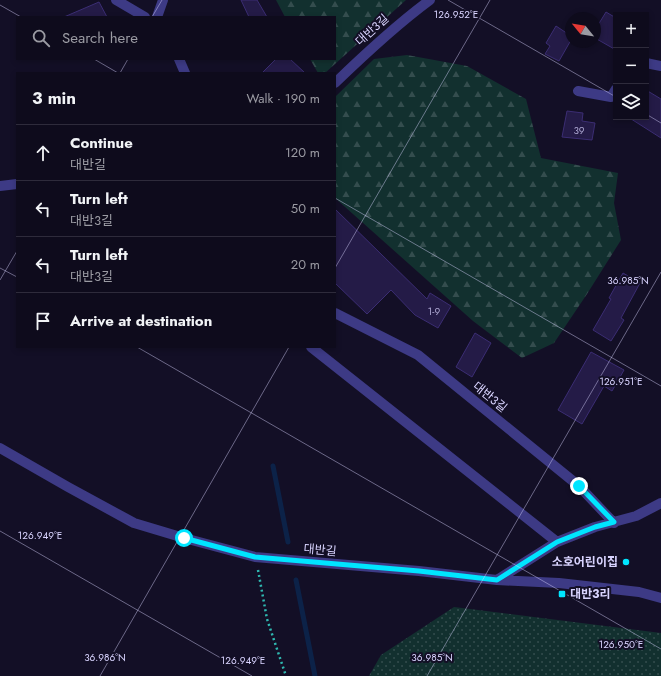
<!DOCTYPE html>
<meta charset="utf-8">
<style>
body{margin:0;font-family:Jost,"Noto Sans KR",sans-serif;background:#1c1929;color:#f1f3f6}
.controls{position:absolute;right:12px;top:12px;display:grid;overflow:hidden;border-radius:0px;box-shadow:0 2px 6px #0003}
.controls button{width:36px;height:36px;display:grid;place-items:center;padding:0;border:0;border-bottom:1px solid #2e2b3b;background:#0e0b1c;color:#f1f3f6;font:20px sans-serif}
.compass{position:absolute;left:565px;top:12px;width:36px;height:36px;border-radius:50%;background:#0e0b1c;box-shadow:0 2px 6px #0003;rotate:300deg}
.stop{position:absolute;width:12px;height:12px;margin:-9px;border:3px solid #00e5ff;border-radius:50%;background:#fff}
.stop.end{background:#00e5ff;border-color:#fff;box-shadow:0 1px 4px #0008}
.list{margin:0;padding:0;list-style:none}
h2{display:flex;justify-content:space-between;align-items:center;height:52px;margin:0;padding:0 16px;font-size:17px}
h2 small{font-size:13px;font-weight:400;color:#9b9ba3}
.list li{display:grid;grid-template-columns:26px 1fr auto;gap:12px;align-items:center;box-sizing:border-box;height:56px;padding:0 16px;border-top:1px solid #2e2b3b}
.list b{display:block;font-size:15px;white-space:nowrap}
.list p{margin:0;font-size:13px;white-space:nowrap;color:#9b9ba3}
.list em{font-size:13px;font-style:normal;color:#9b9ba3}
.icon{flex:none;width:22px;height:22px;fill:none;stroke:currentColor;stroke-width:2;stroke-linecap:round;stroke-linejoin:round}
.map{position:relative;flex:none;width:661px;height:676px;overflow:hidden}
.search{position:absolute;background:#0e0b1c;box-shadow:0 2px 6px #0003;left:16px;top:16px;width:320px;height:44px;display:flex;align-items:center;gap:10px;box-sizing:border-box;padding:0 14px;border-radius:0px;color:#9b9ba3;font-size:15px}
.panel{position:absolute;background:#0e0b1c;box-shadow:0 2px 6px #0003;left:16px;top:72px;width:320px;height:276px;border-radius:0px}
.map>svg:first-child{display:block}
.grass{fill:url(#grass-dots)}
.forest{fill:url(#forest-firs)}
.lines{fill:none;stroke-linecap:round;stroke-linejoin:round}
.stream{stroke:#0c2248;stroke-width:5}
.building{fill:#241b47;stroke:#3b2d73}
.path{stroke:#2fb8b0;stroke-width:2.5;stroke-dasharray:2 3;stroke-linecap:butt}
.minor{stroke:#3d3a85;stroke-width:10}
.route{stroke:#00e5ff;stroke-width:5}
.ticks{fill:none;stroke:#d9d4ff;stroke-width:1;stroke-opacity:0.45}
.poi-dot{fill:#00e5ff;stroke:#130f26;stroke-width:1.5}
.labels{text-anchor:middle;stroke-width:4;stroke-linejoin:round;paint-order:stroke}
.number-label{font-size:10px;fill:#aca6d1}
.street-label{font-size:12px;fill:#d9d4ff;stroke:#130f26}
.poi-label{font-size:12px;font-weight:bold;fill:#d9d4ff;stroke:#130f26;text-anchor:end}
.ticks-label{font-size:10px;text-anchor:middle;fill:#d9d4ff;stroke:#130f26;stroke-width:4;stroke-linejoin:round;paint-order:stroke}
</style>
<div class="map">
<svg width="661" height="676" viewBox="0 0 661 676">
<defs>
<pattern id="grass-dots" width="8" height="8" patternUnits="userSpaceOnUse"><rect width="8" height="8" fill="#12302f"/><path d="M2 2h.1M6 6h.1" fill="none" stroke="#344d4e" stroke-width="1.8" stroke-linecap="round"/></pattern>
<pattern id="forest-firs" width="22" height="20" patternUnits="userSpaceOnUse"><rect width="22" height="20" fill="#12302f"/><path d="M5 1l3.5 6h-7zM16 11l3.5 6h-7z" fill="#344d4e"/></pattern>
</defs>
<rect width="100%" height="100%" fill="#130f26"/>
<path class="grass" d="M 454,607 L 661,633 L 661,676 L 369,676 L 381,655 Z"/>
<path class="forest" d="M 276,0 L 406,0 L 325,73 L 318,73 L 310,59 L 335,59 L 335,17 L 285,17 Z
M 407,55 L 467,66 L 526,99 L 541,158 L 618,173 L 614,203 L 621,240 L 587,294 L 554,343 L 522,358 L 473,321 L 335,198 L 335,97 L 374,59 Z"/>
<g class="lines">
<path class="stream" d="M 273,466 L 288,542
M 296,580 L 315,676"/>
</g>
<path class="building" d="M 241,0 L 257,0 L 267,17 L 249,17 Z
M 99,2 L 107,17 L 64,17 Z
M 606,12 L 616,18 L 616,50 L 595,38 L 595,30 Z
M 556,26 L 571,36 L 571,40 L 559,61 L 545,54 L 550,46 L 546,43 Z
M 276,59 L 290,59 L 305,73 L 262,73 Z
M 646,90 L 661,99 L 661,138 L 628,117 L 646,117 Z
M 567,111 L 583,113 L 582,121 L 595,123 L 592,140 L 562,137 Z
M 335,209 L 427,299 L 430,293 L 451,306 L 438,328 L 415,315 L 391,290 L 367,314 L 335,283 Z
M 623,273 L 640,283 L 621,318 L 624,320 L 611,341 L 593,330 L 611,299 L 609,298 Z
M 475,333 L 491,343 L 472,377 L 456,367 Z
M 591,352 L 624,370 L 612,391 L 604,386 L 582,424 L 558,410 Z"/>
<g class="lines">
<path class="path" d="M 258,570 L 267,619 L 286,676"/>
<path class="minor" d="M 116,0 L 145,17
M 157,17 L 163,0
M 179,59 L 185,73
M 646,63 L 661,66
M 335,83 C 365,54 396,25 430,0
M 578,91 L 611,97 L 616,89
M 0,186 L 17,184
M 335,313 L 418,355 L 579,486 L 614,523
M 311,347 L 557,542 L 497,580
M 0,448 L 68,487 L 134,523 L 184,538 L 255,557 L 419,571 L 497,580 L 559,583 L 639,592 L 661,598
M 557,542 L 595,527 L 636,516 L 661,503"/>
</g>
<g class="lines">
<path class="route" d="M 184,538 L 255,557 L 419,571 L 497,580 L 557,542 L 595,527 L 614,522 L 579,486"/>
</g>
<path class="ticks" d="M 448,0 L 616,97M 0,5 L 21,17M 152,17 L 162,0M 94,59 L 118,73M 120,73 L 128,59M 646,114 L 661,123M 335,198 L 661,386M 0,268 L 17,277M 335,268 L 490,0M 0,280 L 17,251M 137,347 L 661,649M 0,531 L 252,676M 100,676 L 289,347M 427,676 L 661,272"/>
<g class="poi-dot">
<circle cx="626" cy="562" r="4"/>
<rect x="558" y="590" width="8" height="8" rx="2"/>
</g>
<g class="labels">
<g class="number-label">
<text x="579" y="134">39</text>
<text x="434" y="315">1-9</text>
</g>
<g class="street-label">
<text transform="translate(372 30) rotate(-42)" y="4">대반3길</text>
<text transform="translate(490 397) rotate(39)" y="4">대반3길</text>
<text transform="translate(320 550) rotate(5)" y="4">대반길</text>
</g>
<g class="poi-label">
<text x="618" y="566">소호어린이집</text>
<text x="570" y="598" text-anchor="start">대반3리</text>
</g>
</g>
<g class="ticks-label">
<text x="456" y="18">126.952°E</text>
<text x="628" y="284">36.985°N</text>
<text x="621" y="385">126.951°E</text>
<text x="40" y="539">126.949°E</text>
<text x="621" y="648">126.950°E</text>
<text x="105" y="661">36.986°N</text>
<text x="432" y="661">36.985°N</text>
<text x="243" y="664">126.949°E</text>
</g>
</svg>
<div class="controls">
<button>+</button>
<button>−</button>
<button><svg class="icon" aria-label="layers" viewBox="0 0 24 24"><path d="M12 4l9 5-9 5-9-5zM3 14l9 5 9-5"/></svg></button>
</div>
<svg class="compass" viewBox="-18 -18 36 36"><path d="M0-13l5 13h-10z" fill="#e53935"/><path d="M0 13l5-13h-10z" fill="#9b9ba3"/></svg>
<div class="stop" style="left:184px;top:538px"></div>
<div class="stop end" style="left:579px;top:486px"></div>
<div class="search"><svg class="icon" aria-label="search" viewBox="0 0 24 24"><circle cx="10" cy="10" r="6"/><path d="M15 15l6 6"/></svg>Search here</div>
<section class="panel">
<h2>3 min<small>Walk · 190 m</small></h2>
<ul class="list">
<li><svg class="icon" aria-label="ahead" viewBox="0 0 24 24"><path d="M12 20V5M6 11l6-6 6 6"/></svg><div><b>Continue</b><p>대반길</p></div><em>120 m</em></li>
<li><svg class="icon" aria-label="left" viewBox="0 0 24 24"><path d="M17 20v-9H6M10 6l-5 5 5 5"/></svg><div><b>Turn left</b><p>대반3길</p></div><em>50 m</em></li>
<li><svg class="icon" aria-label="left" viewBox="0 0 24 24"><path d="M17 20v-9H6M10 6l-5 5 5 5"/></svg><div><b>Turn left</b><p>대반3길</p></div><em>20 m</em></li>
<li><svg class="icon" aria-label="arrive" viewBox="0 0 24 24"><path d="M6 21V4h12l-3 4 3 4H6"/></svg><div><b>Arrive at destination</b></div></li>
</ul>
</section>
</div>
